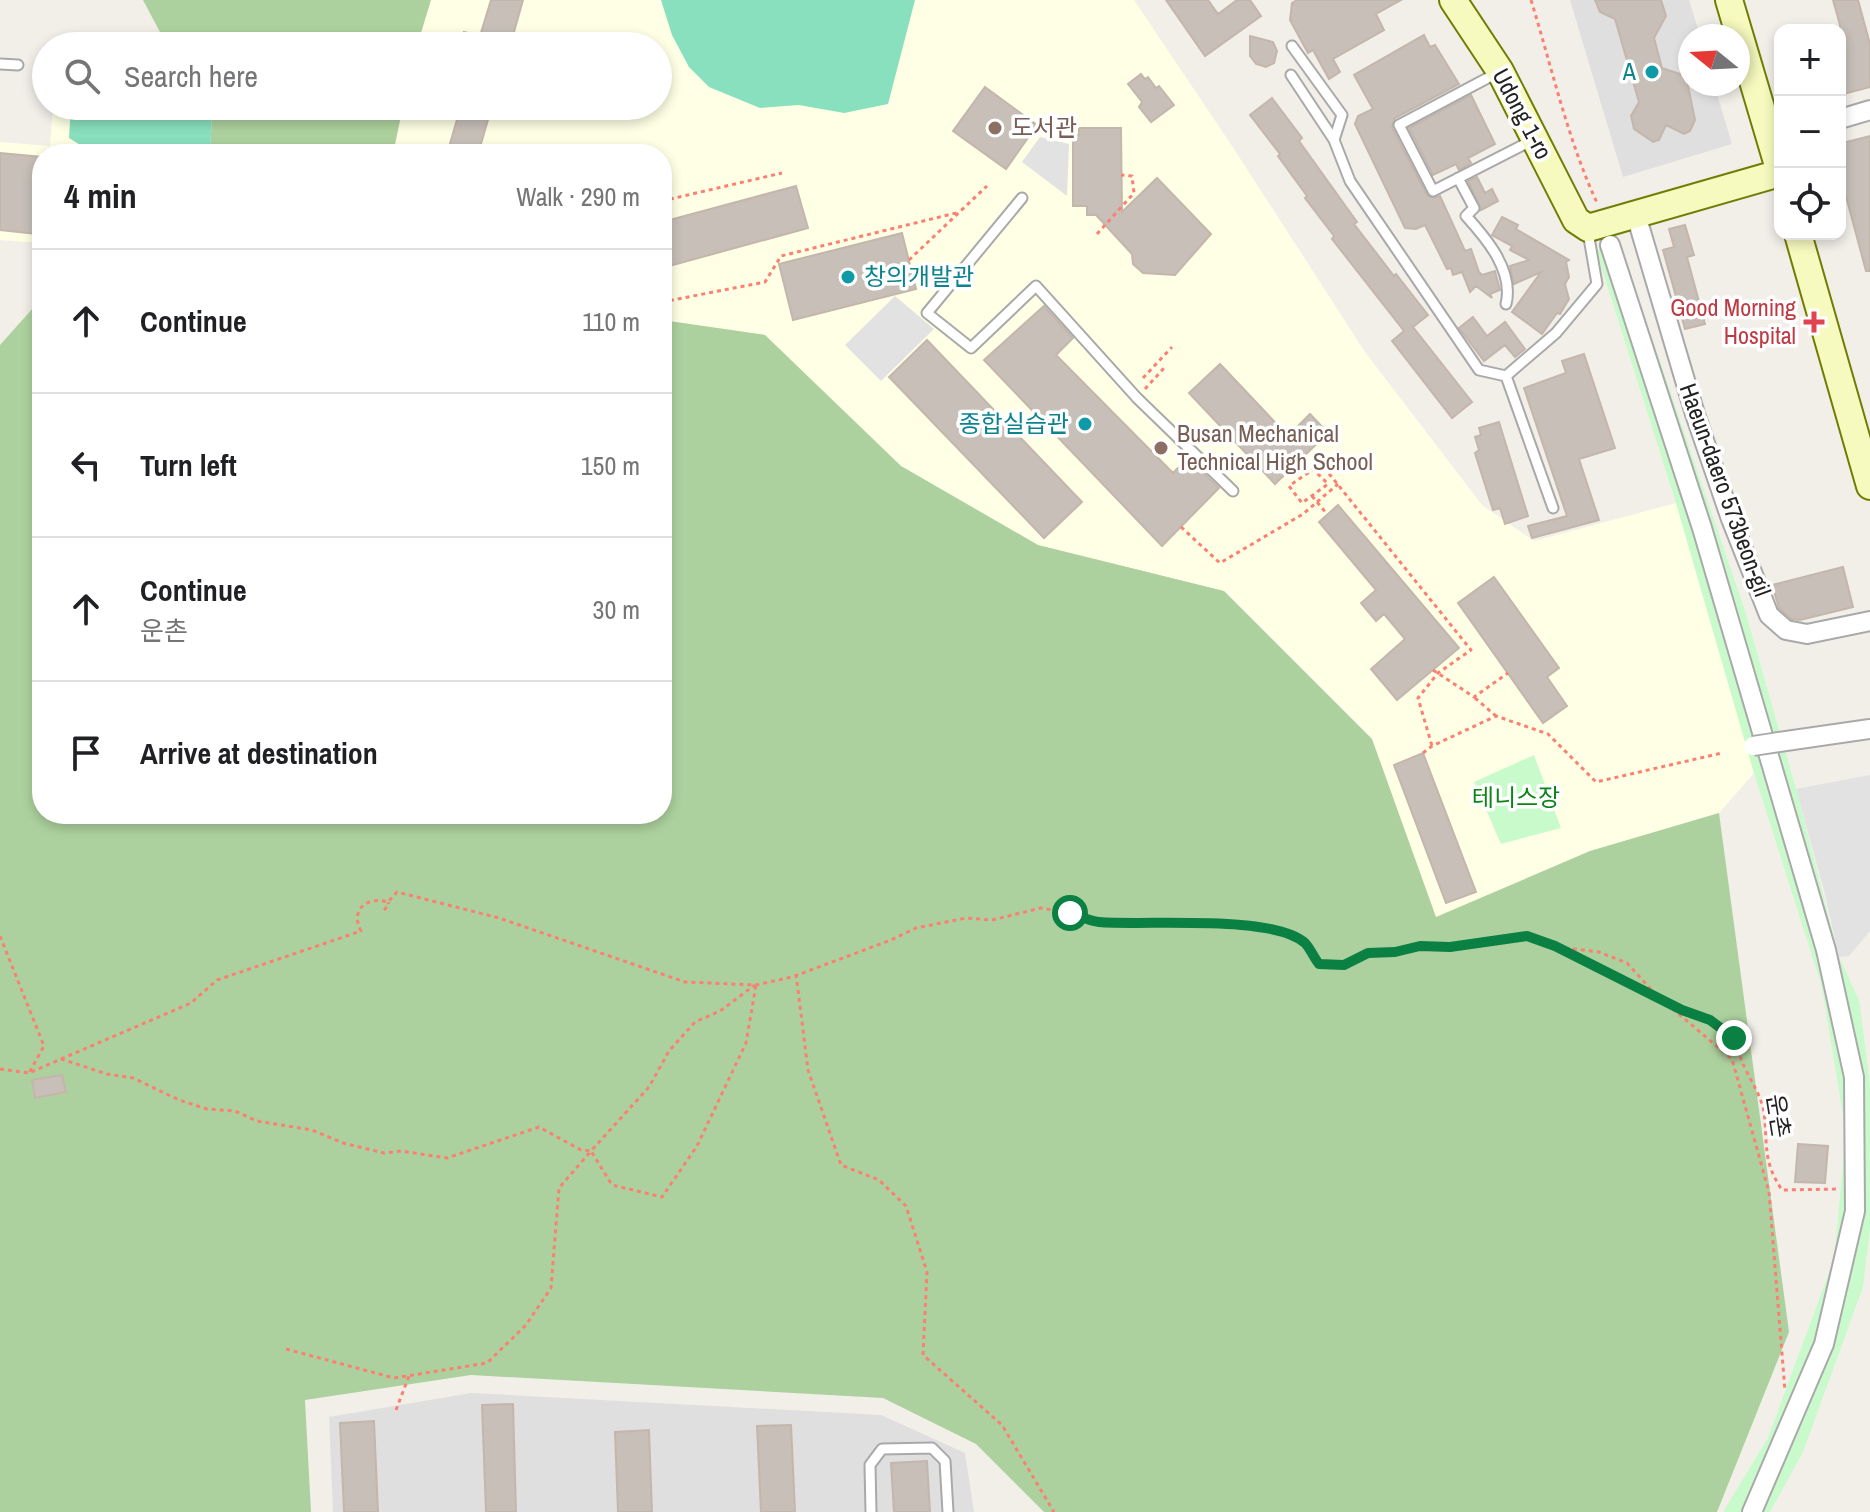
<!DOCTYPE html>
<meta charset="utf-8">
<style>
body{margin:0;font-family:"Archivo Narrow","Noto Sans KR",sans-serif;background:#f6f6f6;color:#202124}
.controls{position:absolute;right:24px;top:24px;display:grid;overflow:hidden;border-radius:16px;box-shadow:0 4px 12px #0003}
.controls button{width:72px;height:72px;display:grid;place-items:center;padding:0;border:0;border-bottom:2px solid #e0e0e0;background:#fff;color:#202124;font:40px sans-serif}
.compass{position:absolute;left:1678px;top:24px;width:72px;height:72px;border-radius:50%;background:#fff;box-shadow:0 4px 12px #0003;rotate:288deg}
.stop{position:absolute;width:24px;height:24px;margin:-18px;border:6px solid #0b8043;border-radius:50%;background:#fff}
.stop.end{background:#0b8043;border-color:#fff;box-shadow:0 2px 8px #0008}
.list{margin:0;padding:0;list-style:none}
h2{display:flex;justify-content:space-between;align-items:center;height:104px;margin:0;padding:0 32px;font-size:34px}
h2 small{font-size:26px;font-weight:400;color:#757577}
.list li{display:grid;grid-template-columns:52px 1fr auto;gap:24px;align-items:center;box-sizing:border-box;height:144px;padding:0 32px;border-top:2px solid #e0e0e0}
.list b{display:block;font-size:30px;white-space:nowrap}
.list p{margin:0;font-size:26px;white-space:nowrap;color:#757577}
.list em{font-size:26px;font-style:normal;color:#757577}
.icon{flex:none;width:44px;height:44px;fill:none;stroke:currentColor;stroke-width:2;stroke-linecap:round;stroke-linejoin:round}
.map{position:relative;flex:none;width:1870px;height:1512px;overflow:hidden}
.search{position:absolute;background:#fff;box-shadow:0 4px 12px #0003;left:32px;top:32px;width:640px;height:88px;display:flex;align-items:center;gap:20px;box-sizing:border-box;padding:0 28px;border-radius:44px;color:#757577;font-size:30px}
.panel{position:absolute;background:#fff;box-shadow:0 4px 12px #0003;left:32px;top:144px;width:640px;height:680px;border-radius:32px}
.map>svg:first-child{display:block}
.residential{fill:#e0dfdf}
.education{fill:#ffffe5}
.forest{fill:#add19e}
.park{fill:#c8facc}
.pitch{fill:#88e0be}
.parking{fill:#e2e2e2}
.building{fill:#c7bfb8;stroke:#c4b6ab;stroke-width:2}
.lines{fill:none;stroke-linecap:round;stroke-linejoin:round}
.lane-casing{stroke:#a9a9a9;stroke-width:13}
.street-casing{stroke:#a9a9a9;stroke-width:22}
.secondary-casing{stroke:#707d05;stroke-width:30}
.path{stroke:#fa8072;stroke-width:3;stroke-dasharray:4 4;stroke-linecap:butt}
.lane{stroke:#fff;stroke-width:9}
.street{stroke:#fff;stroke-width:18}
.secondary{stroke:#f7fabf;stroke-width:26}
.street-bridge-casing{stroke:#a9a9a9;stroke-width:22;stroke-linecap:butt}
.path-bridge{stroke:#fa8072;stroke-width:3;stroke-dasharray:4 4;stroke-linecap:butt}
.street-bridge{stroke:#fff;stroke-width:18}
.route{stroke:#0b8043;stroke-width:10}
.culture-dot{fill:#0f9aa8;stroke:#fff;stroke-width:3}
.education-dot{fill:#8d6e63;stroke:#fff;stroke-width:3}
.health-dot{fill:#e0444e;stroke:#fff;stroke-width:3}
.labels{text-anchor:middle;stroke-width:7;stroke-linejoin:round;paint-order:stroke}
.culture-label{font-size:24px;fill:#0d838f;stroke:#fff;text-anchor:end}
.street-label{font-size:24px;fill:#222;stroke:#fff}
.education-label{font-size:24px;fill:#785e54;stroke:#fff;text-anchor:start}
.health-label{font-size:24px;fill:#be3a42;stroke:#fff;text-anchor:end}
.park-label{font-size:24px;fill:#0c8416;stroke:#fff}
</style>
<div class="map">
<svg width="1870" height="1512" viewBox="0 0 1870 1512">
<rect width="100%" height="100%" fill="#f2efe9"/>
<path class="residential" d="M 1570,0 L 1689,0 L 1700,36 L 1690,36 L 1690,84 L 1714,84 L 1732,144 L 1623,177 Z
M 471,1393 L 881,1415 L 965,1453 L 974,1512 L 333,1512 L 329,1417 Z"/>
<path class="education" d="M 430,0 L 1134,0 L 1234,149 L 1365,352 L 1482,505 L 1534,541 L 1676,503 L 1754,773 L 1719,813 L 1590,851 L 1436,918 L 1372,739 L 1224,591 L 1038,545 L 901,466 L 765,335 L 662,320 L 662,154 L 393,154 L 403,106 L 658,106 L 658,46 L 417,46 Z
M 53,106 L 210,106 L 210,154 L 42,154 L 42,243 L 0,240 L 0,142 L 50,146 Z"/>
<path class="forest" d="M 143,0 L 431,0 L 417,46 L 184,46 L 161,34 Z
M 210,106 L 403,106 L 393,154 L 210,154 L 212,114 Z
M 42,298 L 42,814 L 662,814 L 662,320 L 765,335 L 901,466 L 1038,545 L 1224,591 L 1372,739 L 1436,917 L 1590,851 L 1719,813 L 1789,1332 L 1717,1512 L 1044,1512 L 976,1444 L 883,1398 L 471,1375 L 305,1400 L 311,1512 L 0,1512 L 0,345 Z"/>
<path class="park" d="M 1619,241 L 1745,611 L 1796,789 L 1839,957 L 1859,1000 L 1870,1084 L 1870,1228 L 1863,1287 L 1803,1452 L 1770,1512 L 1723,1512 L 1768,1438 L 1834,1259 L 1846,1133 L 1822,987 L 1754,773 L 1676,503 L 1596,250 Z
M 1534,755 L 1561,828 L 1501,844 L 1474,782 Z"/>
<path class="pitch" d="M 661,0 L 915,0 L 888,104 L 844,113 L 799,105 L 760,108 L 709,87 L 689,67 L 672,35 Z
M 161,34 L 184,46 L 73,46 L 81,35 Z
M 71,106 L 210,106 L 212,114 L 210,154 L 95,154 L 69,138 Z"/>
<path class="parking" d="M 1040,137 L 1069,144 L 1067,196 L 1022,162 Z
M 895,296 L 934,329 L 881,381 L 845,345 Z
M 1870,775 L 1870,931 L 1849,956 L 1839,957 L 1825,894 L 1796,789 Z"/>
<path class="building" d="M 491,0 L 523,0 L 510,46 L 460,46 L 464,32 L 480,36 Z
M 1166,0 L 1208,0 L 1218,14 L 1237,0 L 1250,0 L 1261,16 L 1205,56 Z
M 1297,0 L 1401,0 L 1376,14 L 1384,30 L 1333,59 L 1340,72 L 1329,79 L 1313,50 L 1308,53 L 1290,20 L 1292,3 Z
M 1595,0 L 1661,0 L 1666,16 L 1654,38 L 1662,68 L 1686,76 L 1695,120 L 1690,131 L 1684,134 L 1666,125 L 1659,140 L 1653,142 L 1634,129 L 1631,116 L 1639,102 L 1615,19 L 1600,12 Z
M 1833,0 L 1858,0 L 1870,44 L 1870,87 L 1840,95 L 1840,25 Z
M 1424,35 L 1430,47 L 1435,45 L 1459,84 L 1395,118 L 1392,128 L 1427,195 L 1433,198 L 1440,196 L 1465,251 L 1471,249 L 1479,272 L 1482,275 L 1495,271 L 1500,290 L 1490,294 L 1492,298 L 1476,286 L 1470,292 L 1462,272 L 1453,275 L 1451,268 L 1447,269 L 1425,225 L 1416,229 L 1405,228 L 1355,124 L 1358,116 L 1373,109 L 1354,75 Z
M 1250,36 L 1273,42 L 1277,51 L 1274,63 L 1266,67 L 1256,64 L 1250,56 Z
M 1141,74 L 1145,79 L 1148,77 L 1156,88 L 1159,86 L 1174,105 L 1151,122 L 1139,107 L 1142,102 L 1128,84 Z
M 985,87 L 1037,125 L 1006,169 L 953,131 Z
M 1471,95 L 1495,144 L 1468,158 L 1471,163 L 1459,170 L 1456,164 L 1433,175 L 1409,128 Z
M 1272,98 L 1302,138 L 1299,141 L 1357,222 L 1354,224 L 1394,276 L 1396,274 L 1428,315 L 1413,327 L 1472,402 L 1452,418 L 1392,341 L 1404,331 L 1332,239 L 1334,236 L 1305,198 L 1307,196 L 1278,156 L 1280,154 L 1250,115 Z
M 461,106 L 492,106 L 478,154 L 447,154 Z
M 1079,128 L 1121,128 L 1122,212 L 1157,178 L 1211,234 L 1175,275 L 1143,273 L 1133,264 L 1132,254 L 1096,215 L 1087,215 L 1087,206 L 1073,206 L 1073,135 L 1079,135 Z
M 1870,136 L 1870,271 L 1866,271 L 1840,174 L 1840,148 L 1842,143 Z
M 0,153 L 42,157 L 42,184 L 36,234 L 0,230 Z
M 1477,177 L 1485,193 L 1492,189 L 1498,201 L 1481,210 L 1468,181 Z
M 796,186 L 808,228 L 662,268 L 662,222 Z
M 1502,217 L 1518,225 L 1516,229 L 1569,260 L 1566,262 L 1569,277 L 1565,284 L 1569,299 L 1560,314 L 1557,313 L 1542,334 L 1512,312 L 1541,272 L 1514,284 L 1510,266 L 1529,260 L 1510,250 L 1512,246 L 1492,235 Z
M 1685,225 L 1694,255 L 1687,257 L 1705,324 L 1685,329 L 1663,250 L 1674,247 L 1669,229 Z
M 902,233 L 916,289 L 793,320 L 779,264 Z
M 1044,306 L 1073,338 L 1056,355 L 1173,473 L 1188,458 L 1219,488 L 1162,546 L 984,360 Z
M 1473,317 L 1487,336 L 1505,322 L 1525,349 L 1515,357 L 1505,345 L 1484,361 L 1459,328 Z
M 927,340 L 1082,502 L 1044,538 L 889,377 Z
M 1584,354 L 1615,448 L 1579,459 L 1599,520 L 1532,538 L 1528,526 L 1567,516 L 1524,388 L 1566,373 L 1562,361 Z
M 1220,364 L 1288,436 L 1310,414 L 1328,433 L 1275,484 L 1189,393 Z
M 1499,422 L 1528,516 L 1505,524 L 1500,508 L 1493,510 L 1475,453 L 1479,450 L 1475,437 L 1481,435 L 1479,428 Z
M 1338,505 L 1459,648 L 1397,700 L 1371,669 L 1405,639 L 1384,614 L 1376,621 L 1361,603 L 1376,590 L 1319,522 Z
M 1843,567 L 1853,607 L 1800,620 L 1791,619 L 1779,608 L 1772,585 Z
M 1494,577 L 1559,668 L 1547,677 L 1567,706 L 1543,723 L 1458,603 Z
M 1423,753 L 1476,892 L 1446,903 L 1394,765 Z
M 62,1075 L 66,1092 L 35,1098 L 32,1080 Z
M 1798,1144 L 1828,1146 L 1825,1183 L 1795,1182 Z
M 513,1404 L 516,1512 L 486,1512 L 482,1405 Z
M 374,1421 L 378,1512 L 344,1512 L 340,1423 Z
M 791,1425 L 795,1512 L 761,1512 L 757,1426 Z
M 649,1430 L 652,1512 L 618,1512 L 615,1432 Z
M 927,1461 L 930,1512 L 894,1512 L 891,1463 Z"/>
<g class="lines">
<g class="lane-casing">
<path id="lane" d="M 1292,46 L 1342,115 L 1334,140
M 0,64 L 18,65
M 1497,73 L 1399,125 L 1433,191 L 1533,140
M 1291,75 L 1334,140 L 1350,181 L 1479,370 L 1506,376
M 1458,178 L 1474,208 L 1466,216 C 1487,239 1514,271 1506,304
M 1022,198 L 927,313 L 971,348 L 1036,286 L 1137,398 L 1233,491
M 1506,376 L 1556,333 L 1597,284 L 1588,232
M 1506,376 L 1553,508
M 871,1512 L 870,1465 L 882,1449 L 932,1448 L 945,1461 L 948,1512"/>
</g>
<g class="street-casing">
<path id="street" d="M 1840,119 L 1870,110
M 1636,215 L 1695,414 L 1731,519 L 1769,615 L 1786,630 L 1807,634 L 1870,621
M 1610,245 L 1702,528 L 1826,950 L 1854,1077 L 1855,1211 L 1824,1344 L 1752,1512
M 1779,742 L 1870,729"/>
</g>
<g class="secondary-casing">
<path id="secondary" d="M 1453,0 L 1500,71 L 1576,220 L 1588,228 L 1780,173
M 1729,0 L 1780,172
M 1798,234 L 1870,486"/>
</g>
<path class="path" d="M 1531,0 C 1552,68 1568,141 1598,205
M 662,201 L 782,173
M 1097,234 L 1134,193 L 1132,176 L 1121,175
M 909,260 L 987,186
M 662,302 L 765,282 L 781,256 L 960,212
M 1143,378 L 1172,347
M 1145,389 L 1164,368
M 1314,455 L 1471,650 L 1438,673 L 1418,698 L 1432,746
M 1312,468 L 1328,484 L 1302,503 L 1289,486 L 1321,464
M 1181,527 L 1220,563 L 1303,514 L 1338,484
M 1433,670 L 1474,697 L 1508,673
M 1475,698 L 1496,716
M 1423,753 L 1432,746 L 1496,716 L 1548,734 L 1596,782 L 1722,753
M 384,910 L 389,905 L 388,902
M 0,936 L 44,1046 L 29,1073
M 1557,947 L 1599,952 L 1627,963 L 1657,996
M 796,974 L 808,1070 L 841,1165 L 879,1180 L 906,1206 L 927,1272 L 923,1355 L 1002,1425 L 1054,1512
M 1667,1002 C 1688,1012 1717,1019 1733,1037 C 1739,1045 1739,1058 1744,1066 C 1751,1082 1761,1095 1764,1112 C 1768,1145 1762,1160 1782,1190 L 1839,1189
M 61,1059 L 191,1003 L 217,980 L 361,931 C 350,910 366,896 388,902 L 397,892 L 499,918 L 685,982 L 756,985 L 792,977 L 891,940 L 916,928 L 966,918 L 992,920 L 1041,908 L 1070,913 L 1096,921 L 1148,924 L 1201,922 L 1278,931 L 1304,943 L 1319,964 L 1344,965 L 1368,953 L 1395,952 L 1420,946 L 1450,947 L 1527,936 L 1555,946 L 1661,999 L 1732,1059 L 1769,1192 L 1785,1391
M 0,1069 L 29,1073 L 61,1059 L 107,1074 L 133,1078 L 179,1100 L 207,1109 L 235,1111 L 257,1121 L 312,1130 L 343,1143 L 384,1153 L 401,1151 L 447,1158 L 539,1127 L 581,1150 L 591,1151 L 649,1087 L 669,1051 L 695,1022 L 720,1011 L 755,985
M 286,1349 L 394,1378 L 487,1363 L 526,1325 L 551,1288 L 559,1188 L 591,1151 L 612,1185 L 662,1197 L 697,1146 L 746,1043 L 756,985
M 396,1410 L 409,1376"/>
<use href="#lane" class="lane"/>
<use href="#street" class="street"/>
<use href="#secondary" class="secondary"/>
<g class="street-bridge-casing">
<path id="street-bridge" d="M 1753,746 L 1779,742"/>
</g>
<path class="path-bridge" d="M 1312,496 L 1327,514"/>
<use href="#street-bridge" class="street-bridge"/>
</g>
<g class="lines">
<path class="route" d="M 1070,913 C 1080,916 1089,921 1099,922 C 1145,926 1273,914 1305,943 C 1310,948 1314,958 1319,964 L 1344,965 L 1368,953 L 1395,952 L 1420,946 L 1450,947 L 1527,936 L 1555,946 L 1682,1010 L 1710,1020 L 1734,1038"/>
</g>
<g class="culture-dot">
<circle cx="1652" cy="72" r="8"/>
<circle cx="848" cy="277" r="8"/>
<circle cx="1085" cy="424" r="8"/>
</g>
<g class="education-dot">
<circle cx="995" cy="128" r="8"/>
<circle cx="1161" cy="448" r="8"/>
</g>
<path class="health-dot" d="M1810 310h8v8h8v8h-8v8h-8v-8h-8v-8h8z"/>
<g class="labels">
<g class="culture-label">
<text x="1636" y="80">A</text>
<text x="864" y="285" text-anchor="start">창의개발관</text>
<text x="1069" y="432">종합실습관</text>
</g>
<g class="street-label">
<text transform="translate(1522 114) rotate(62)" y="8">Udong 1-ro</text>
<text transform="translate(1725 490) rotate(70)" y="8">Haeun-daero 573beon-gil</text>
<text transform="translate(1778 1116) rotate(81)" y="8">운촌</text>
</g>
<g class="education-label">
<text x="1011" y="136">도서관</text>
<text x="1177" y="442">Busan Mechanical<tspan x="1177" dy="28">Technical High School</tspan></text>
</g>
<g class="health-label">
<text x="1796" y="316">Good Morning<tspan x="1796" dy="28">Hospital</tspan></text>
</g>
<g class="park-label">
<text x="1516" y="806">테니스장</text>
</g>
</g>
</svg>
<div class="controls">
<button>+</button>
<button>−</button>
<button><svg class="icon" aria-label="locate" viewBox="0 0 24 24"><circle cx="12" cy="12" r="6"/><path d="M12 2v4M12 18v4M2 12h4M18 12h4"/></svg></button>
</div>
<svg class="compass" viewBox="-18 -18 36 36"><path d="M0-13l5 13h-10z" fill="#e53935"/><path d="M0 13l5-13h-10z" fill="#757577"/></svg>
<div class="stop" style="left:1070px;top:913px"></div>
<div class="stop end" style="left:1734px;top:1038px"></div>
<div class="search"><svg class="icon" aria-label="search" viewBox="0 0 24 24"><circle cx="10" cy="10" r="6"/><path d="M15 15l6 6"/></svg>Search here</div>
<section class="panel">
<h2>4 min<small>Walk · 290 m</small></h2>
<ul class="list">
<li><svg class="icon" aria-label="ahead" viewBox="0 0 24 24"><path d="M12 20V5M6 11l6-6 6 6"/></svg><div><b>Continue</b></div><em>110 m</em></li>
<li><svg class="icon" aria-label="left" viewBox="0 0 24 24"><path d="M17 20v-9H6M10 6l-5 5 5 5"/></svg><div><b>Turn left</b></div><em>150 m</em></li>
<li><svg class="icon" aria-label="ahead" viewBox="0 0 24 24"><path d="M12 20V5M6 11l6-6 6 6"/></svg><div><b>Continue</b><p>운촌</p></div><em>30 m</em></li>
<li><svg class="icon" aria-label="arrive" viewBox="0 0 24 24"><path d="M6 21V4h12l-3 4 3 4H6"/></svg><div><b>Arrive at destination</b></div></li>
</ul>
</section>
</div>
